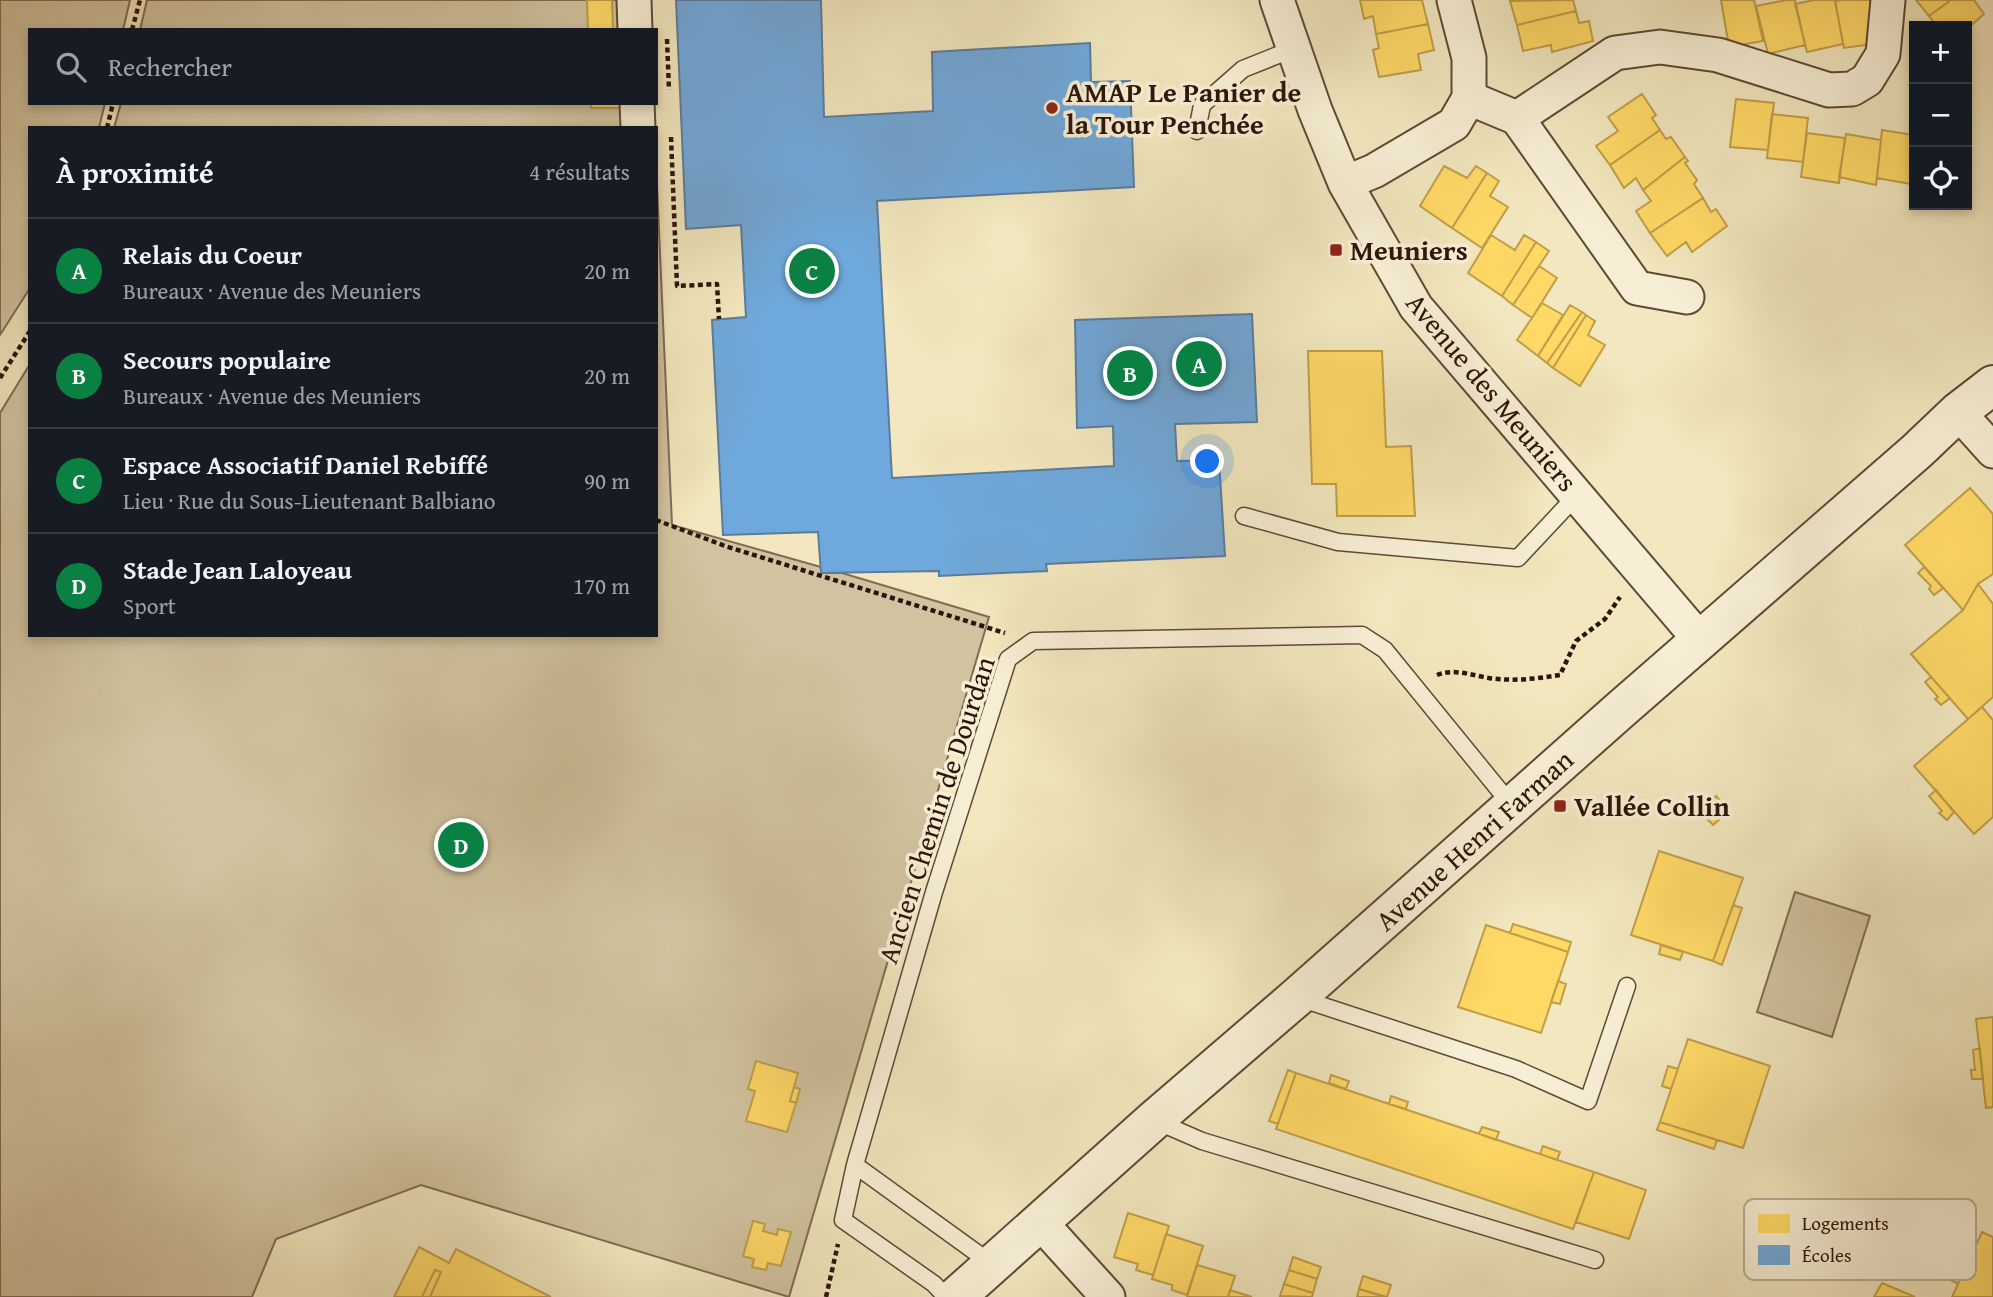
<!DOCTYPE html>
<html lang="fr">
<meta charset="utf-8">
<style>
body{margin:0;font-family:"Gentium Book Plus",serif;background:#242831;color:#f1f3f6}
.controls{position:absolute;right:21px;top:21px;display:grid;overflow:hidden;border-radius:0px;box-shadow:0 4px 10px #0003}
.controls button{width:63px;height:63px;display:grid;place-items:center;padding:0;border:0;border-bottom:2px solid #363941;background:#171b24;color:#f1f3f6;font:35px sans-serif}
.you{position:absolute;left:1208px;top:462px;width:24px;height:24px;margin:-18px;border:5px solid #fff;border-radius:50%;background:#1a73e8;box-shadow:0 0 0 10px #1a73e833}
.badge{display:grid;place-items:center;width:46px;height:46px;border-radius:50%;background:#0b8043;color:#fff;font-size:23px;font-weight:700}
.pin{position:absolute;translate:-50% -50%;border:4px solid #fff;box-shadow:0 2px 7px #0006}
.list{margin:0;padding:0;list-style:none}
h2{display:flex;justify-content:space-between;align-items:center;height:91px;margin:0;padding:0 28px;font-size:30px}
h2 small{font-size:23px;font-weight:400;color:#9ea1a6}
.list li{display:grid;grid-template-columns:46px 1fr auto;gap:21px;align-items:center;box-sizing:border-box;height:105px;padding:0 28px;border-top:2px solid #363941}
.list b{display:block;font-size:26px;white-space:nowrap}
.list p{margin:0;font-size:23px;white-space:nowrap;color:#9ea1a6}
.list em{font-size:23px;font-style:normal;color:#9ea1a6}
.icon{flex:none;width:38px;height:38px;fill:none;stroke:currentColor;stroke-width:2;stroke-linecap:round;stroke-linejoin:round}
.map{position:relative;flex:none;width:1993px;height:1297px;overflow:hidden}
.search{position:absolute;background:#171b24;box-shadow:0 4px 10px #0003;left:28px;top:28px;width:630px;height:77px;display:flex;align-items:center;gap:18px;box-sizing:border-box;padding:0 24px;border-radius:0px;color:#9ea1a6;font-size:26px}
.panel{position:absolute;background:#171b24;box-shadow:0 4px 10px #0003;left:28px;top:126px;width:630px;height:511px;border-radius:0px}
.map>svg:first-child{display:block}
.green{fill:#d1c39f;stroke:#806c54;stroke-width:2}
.homes{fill:#ffd966;stroke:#c09e4a;stroke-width:2}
.schools{fill:#6fa8dc;stroke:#5c7c9d;stroke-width:2}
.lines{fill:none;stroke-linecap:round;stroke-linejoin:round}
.service-casing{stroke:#5f4937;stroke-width:19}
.minor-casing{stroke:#5f4937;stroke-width:37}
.tertiary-casing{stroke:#5f4937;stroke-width:42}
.path{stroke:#2e140a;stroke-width:4.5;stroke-dasharray:5 3.5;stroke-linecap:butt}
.service{stroke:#f7efd5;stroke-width:16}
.minor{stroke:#f7efd5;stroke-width:33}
.tertiary{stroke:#f7efd5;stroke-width:38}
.poi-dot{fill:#8f2418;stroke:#f7efd5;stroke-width:2.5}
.labels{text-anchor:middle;stroke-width:7;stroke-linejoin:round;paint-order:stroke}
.poi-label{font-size:28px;font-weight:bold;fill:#2e140a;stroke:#f7efd5;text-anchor:start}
.street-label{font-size:28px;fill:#2e140a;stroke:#f7efd5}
.key{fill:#f7efd5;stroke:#bbad98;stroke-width:2}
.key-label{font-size:19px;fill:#2e140a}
</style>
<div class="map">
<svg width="1993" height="1297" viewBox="0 0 1993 1297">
<rect width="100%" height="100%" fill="#f2e7be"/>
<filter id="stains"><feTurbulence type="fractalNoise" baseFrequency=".00286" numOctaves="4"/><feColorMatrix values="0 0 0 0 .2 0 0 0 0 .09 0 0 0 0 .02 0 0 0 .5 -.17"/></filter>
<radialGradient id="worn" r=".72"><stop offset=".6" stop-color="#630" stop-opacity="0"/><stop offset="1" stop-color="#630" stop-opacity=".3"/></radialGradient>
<path class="green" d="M 0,0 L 130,0 L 123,30 L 30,30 L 30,103 L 105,103 L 99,128 L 30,128 L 30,288 L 0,335 Z
M 147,0 L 649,0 L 651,30 L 140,30 Z
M 121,103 L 654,103 L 655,128 L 114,128 Z
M 656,163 L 672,525 L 821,567 L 822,573 L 842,573 L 989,617 L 789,1297 L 421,1185 L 276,1239 L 252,1297 L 0,1297 L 0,413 L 30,364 L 30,635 L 656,635 Z
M 1795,892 L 1870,916 L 1832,1037 L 1757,1012 Z"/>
<path class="homes" d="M 587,0 L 612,0 L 613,30 L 588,30 Z
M 1360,0 L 1422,0 L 1428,24 L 1376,34 L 1373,16 L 1364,19 Z
M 1573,0 L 1576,11 L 1517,25 L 1510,1 Z
M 1721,0 L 1754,0 L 1763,41 L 1729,47 Z
M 1787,0 L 1795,0 L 1805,45 L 1768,54 L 1756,6 Z
M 1814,0 L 1835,0 L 1843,44 L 1807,52 L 1795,4 Z
M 1842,0 L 1870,0 L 1880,43 L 1844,48 L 1835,1 Z
M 1916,0 L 1951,0 L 1929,16 Z
M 1951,0 L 1974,0 L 1984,14 L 1967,29 L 1967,26 L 1937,26 L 1929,16 Z
M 1576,11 L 1579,23 L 1589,21 L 1593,41 L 1552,52 L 1551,45 L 1523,51 L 1517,25 Z
M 1428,24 L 1434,50 L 1418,54 L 1421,70 L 1379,77 L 1373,50 L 1379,48 L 1376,34 Z
M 1642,94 L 1656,115 L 1652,118 L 1660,130 L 1610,165 L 1596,146 L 1618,131 L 1608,117 Z
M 1736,99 L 1774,103 L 1768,150 L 1730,147 Z
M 591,103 L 620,103 L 620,108 L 591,108 Z
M 1772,114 L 1808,118 L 1803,162 L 1767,158 Z
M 1660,130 L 1666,139 L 1671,137 L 1685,157 L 1643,190 L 1636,178 L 1624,188 L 1610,165 Z
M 1882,130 L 1914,135 L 1914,168 L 1911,184 L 1877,178 Z
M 1807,133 L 1845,138 L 1839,183 L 1801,177 Z
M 1846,134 L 1881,140 L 1876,185 L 1839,177 Z
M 1685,157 L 1688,161 L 1685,163 L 1697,180 L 1694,184 L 1703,198 L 1650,233 L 1636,211 L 1651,201 L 1643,190 Z
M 1444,166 L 1467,178 L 1476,166 L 1487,173 L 1452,228 L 1420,206 Z
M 1487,173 L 1499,181 L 1490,196 L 1508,207 L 1482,248 L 1452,228 Z
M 1703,198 L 1711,212 L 1716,209 L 1727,226 L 1692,252 L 1686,242 L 1667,256 L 1650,233 Z
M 1491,235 L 1515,250 L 1524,235 L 1536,242 L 1502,296 L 1468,273 Z
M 1536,242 L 1549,251 L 1513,305 L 1502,296 Z
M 1539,266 L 1557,278 L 1532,318 L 1513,305 Z
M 1542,303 L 1563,315 L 1538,356 L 1517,340 Z
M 1570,305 L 1582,312 L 1547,363 L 1538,356 Z
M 1582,312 L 1586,315 L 1553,368 L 1547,363 Z
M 1586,315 L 1595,321 L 1588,335 L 1605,345 L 1580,386 L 1553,368 Z
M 1308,351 L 1382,351 L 1386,447 L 1411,446 L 1415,516 L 1337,516 L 1336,484 L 1312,484 Z
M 1970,488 L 1993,514 L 1993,574 L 1978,584 L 1963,610 L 1905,545 Z
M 1924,567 L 1943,588 L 1934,595 L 1929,589 L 1931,586 L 1918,573 Z
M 1978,584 L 1993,604 L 1993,697 L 1968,719 L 1911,654 L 1963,610 Z
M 1931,677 L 1950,698 L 1941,705 L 1935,699 L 1938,697 L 1925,682 Z
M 1982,707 L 1993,720 L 1993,817 L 1974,834 L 1914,766 Z
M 1936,790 L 1954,812 L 1947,820 L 1939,813 L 1942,811 L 1929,796 Z
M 1716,796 L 1729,811 L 1713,825 L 1699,811 Z
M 1659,851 L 1743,878 L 1713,961 L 1631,935 Z
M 1733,905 L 1742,908 L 1722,965 L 1713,961 Z
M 1513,924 L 1571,942 L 1568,952 L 1510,933 Z
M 1486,925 L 1568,952 L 1541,1033 L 1458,1007 Z
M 1661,945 L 1683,952 L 1680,960 L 1659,954 Z
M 1558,981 L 1566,984 L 1560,1004 L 1551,1002 Z
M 1993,1017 L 1993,1107 L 1986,1108 L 1976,1019 Z
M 1688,1039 L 1770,1066 L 1743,1148 L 1660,1122 Z
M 1980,1048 L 1983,1079 L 1972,1079 L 1971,1070 L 1975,1070 L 1973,1050 Z
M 756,1061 L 798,1073 L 790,1101 L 796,1103 L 787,1132 L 746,1121 L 755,1091 L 748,1089 Z
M 1668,1066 L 1678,1069 L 1671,1089 L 1662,1086 Z
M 1288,1070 L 1296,1073 L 1278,1124 L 1269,1121 Z
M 1296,1073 L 1594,1172 L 1573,1229 L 1276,1129 Z
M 1331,1075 L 1349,1081 L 1346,1089 L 1329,1083 Z
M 794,1087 L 800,1089 L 796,1103 L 790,1101 Z
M 1391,1096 L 1408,1102 L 1406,1109 L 1389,1104 Z
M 1660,1122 L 1717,1140 L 1714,1149 L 1657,1130 Z
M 1482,1127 L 1499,1132 L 1496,1140 L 1479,1134 Z
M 1543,1146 L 1560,1152 L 1557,1160 L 1540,1154 Z
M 1594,1172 L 1646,1190 L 1629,1239 L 1576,1222 Z
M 1128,1213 L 1169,1226 L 1153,1275 L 1136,1270 L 1138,1264 L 1114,1257 Z
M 753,1221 L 765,1224 L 763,1231 L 777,1235 L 778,1229 L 791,1232 L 781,1266 L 768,1263 L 766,1270 L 752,1267 L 754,1259 L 743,1256 Z
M 1982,1232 L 1993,1237 L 1993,1297 L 1952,1297 Z
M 1166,1234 L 1203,1246 L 1187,1295 L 1172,1290 L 1172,1285 L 1152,1279 Z
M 419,1247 L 449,1263 L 456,1249 L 551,1297 L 430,1297 L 441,1272 L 435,1270 L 422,1297 L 394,1297 Z
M 1963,1256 L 1970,1258 L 1958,1284 L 1948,1279 L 1952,1271 L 1955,1272 Z
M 1293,1257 L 1321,1267 L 1317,1279 L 1289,1270 Z
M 1197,1265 L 1235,1276 L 1228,1297 L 1187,1297 Z
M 435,1270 L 441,1272 L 430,1297 L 422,1297 Z
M 1289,1270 L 1317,1279 L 1313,1293 L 1284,1284 Z
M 1363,1276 L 1391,1285 L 1387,1297 L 1359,1289 Z
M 1882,1283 L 1915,1297 L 1874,1297 Z
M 1284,1284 L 1313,1293 L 1312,1297 L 1280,1296 Z
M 1359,1289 L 1385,1297 L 1357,1297 Z
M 1230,1290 L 1252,1297 L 1228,1297 Z"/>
<path class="schools" d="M 676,0 L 821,0 L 824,117 L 933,111 L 932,52 L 1090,43 L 1091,82 L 1130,81 L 1134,187 L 877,201 L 892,478 L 1114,466 L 1113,426 L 1077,428 L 1075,320 L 1252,314 L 1257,422 L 1175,424 L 1177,461 L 1219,460 L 1225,556 L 1046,564 L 1047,571 L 939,576 L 939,571 L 821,573 L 818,532 L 723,535 L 712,320 L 746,317 L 741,225 L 686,229 Z"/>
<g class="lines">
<g class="service-casing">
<path id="service" d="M 1197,131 L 1202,105 L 1243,69 L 1293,49
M 1244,516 L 1338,542 L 1518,558 L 1577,495
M 1299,998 L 1516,1069 L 1588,1101 L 1627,986
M 1156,1121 L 1202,1141 L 1595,1260
M 855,1165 L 992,1264
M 946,1297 L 934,1284 L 843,1220 L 855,1165 L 934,892 L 1008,659 L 1033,641 L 1362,635 L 1385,650 L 1513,807"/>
</g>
<g class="minor-casing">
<path id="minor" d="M 634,0 L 635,30
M 1277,0 L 1315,110 L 1345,183 L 1416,307 L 1689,627 L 1702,639
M 1469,98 L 1517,118 L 1637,288 L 1687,297
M 637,103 L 638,128
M 1517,118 L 1615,53 L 1660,47 L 1718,55 L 1829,90 L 1852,89 L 1867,80 L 1883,54 L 1888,0
M 1345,183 L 1374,171 L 1454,124 L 1469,98 L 1469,58 L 1454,0
M 1958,412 L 1993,451
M 1040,1222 L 1108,1297"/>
</g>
<g class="tertiary-casing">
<path id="tertiary" d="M 956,1297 L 1154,1120 L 1297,997 L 1619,711 L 1917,451 L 1958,412 L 1993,385"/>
</g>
<path class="path" d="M 132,30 L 140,0
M 667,39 L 669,90
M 107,128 L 113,103
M 671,137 L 677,286 L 717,284 L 719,319
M 0,378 L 30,331
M 656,520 L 725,546 L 1005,633
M 1437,675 C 1457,667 1477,678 1498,679 C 1519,681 1540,678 1560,675 L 1576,641 L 1605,619 L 1620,597
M 826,1297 L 838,1244"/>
<use href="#service" class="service"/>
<use href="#minor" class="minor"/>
<use href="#tertiary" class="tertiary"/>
</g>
<g class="poi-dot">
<circle cx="1052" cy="108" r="7"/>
<rect x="1329" y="243" width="14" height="14" rx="3.5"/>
<rect x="1553" y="799" width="14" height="14" rx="3.5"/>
</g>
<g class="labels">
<g class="poi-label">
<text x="1066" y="102">AMAP Le Panier de<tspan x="1066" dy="32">la Tour Penchée</tspan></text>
<text x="1350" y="260">Meuniers</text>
<text x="1574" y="816">Vallée Collin</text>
</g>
<g class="street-label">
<text transform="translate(1492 392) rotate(50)" y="10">Avenue des Meuniers</text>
<text transform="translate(936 810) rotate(-72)" y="10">Ancien Chemin de Dourdan</text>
<text transform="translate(1474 840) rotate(-42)" y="10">Avenue Henri Farman</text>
</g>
</g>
<rect x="1744" y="1199" width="232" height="81" rx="10" class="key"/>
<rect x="1758" y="1214" width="32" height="19" fill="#ffd966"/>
<rect x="1758" y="1245" width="32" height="20" fill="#6fa8dc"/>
<g class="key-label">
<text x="1802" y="1230">Logements</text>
<text x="1802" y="1262">Écoles</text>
</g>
<rect width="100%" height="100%" filter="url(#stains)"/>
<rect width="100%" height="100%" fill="url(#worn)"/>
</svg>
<div class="controls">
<button>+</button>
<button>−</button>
<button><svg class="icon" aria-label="locate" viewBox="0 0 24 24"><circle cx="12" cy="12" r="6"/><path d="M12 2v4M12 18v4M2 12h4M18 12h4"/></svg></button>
</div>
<div class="you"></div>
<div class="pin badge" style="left:1199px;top:364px">A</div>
<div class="pin badge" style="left:1130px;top:373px">B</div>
<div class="pin badge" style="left:812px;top:271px">C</div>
<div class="pin badge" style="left:461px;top:845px">D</div>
<div class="search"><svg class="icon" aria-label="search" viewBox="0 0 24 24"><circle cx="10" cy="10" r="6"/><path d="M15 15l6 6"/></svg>Rechercher</div>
<section class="panel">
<h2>À proximité<small>4 résultats</small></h2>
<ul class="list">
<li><span class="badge">A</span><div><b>Relais du Coeur</b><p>Bureaux · Avenue des Meuniers</p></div><em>20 m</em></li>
<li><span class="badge">B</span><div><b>Secours populaire</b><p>Bureaux · Avenue des Meuniers</p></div><em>20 m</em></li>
<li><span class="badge">C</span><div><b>Espace Associatif Daniel Rebiffé</b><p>Lieu · Rue du Sous-Lieutenant Balbiano</p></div><em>90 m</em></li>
<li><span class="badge">D</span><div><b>Stade Jean Laloyeau</b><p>Sport</p></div><em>170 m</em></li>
</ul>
</section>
</div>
